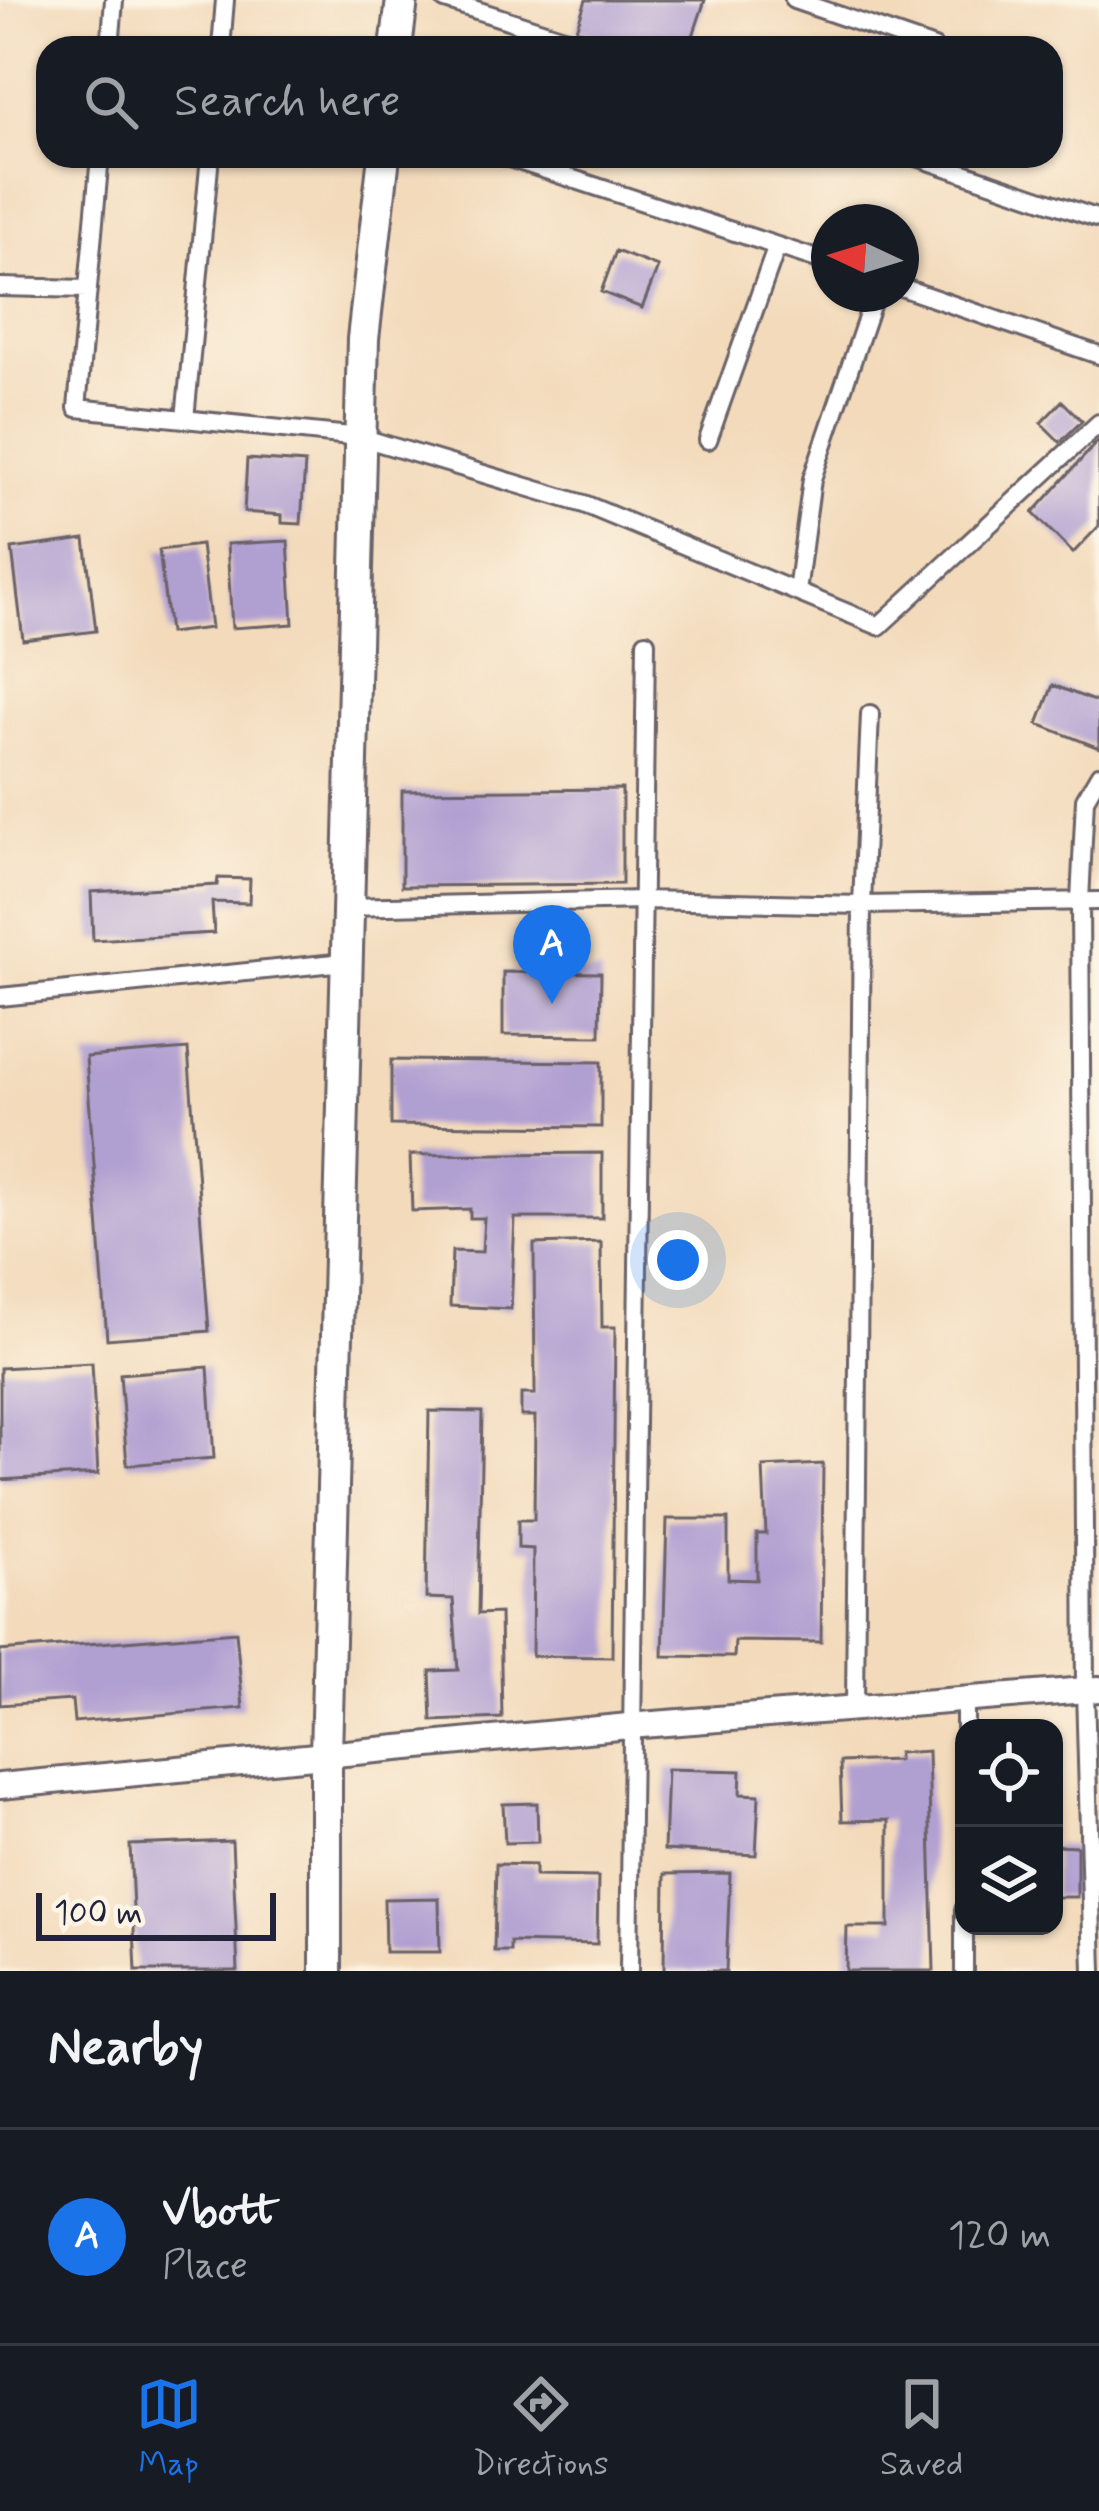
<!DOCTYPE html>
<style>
body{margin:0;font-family:Mynerve,sans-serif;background:#20242c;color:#f1f3f6}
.controls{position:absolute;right:36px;bottom:36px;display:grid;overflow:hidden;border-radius:24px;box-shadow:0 3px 9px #0004}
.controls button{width:108px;height:108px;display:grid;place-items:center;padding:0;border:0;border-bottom:3px solid #363941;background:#171b24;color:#f1f3f6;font:60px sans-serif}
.compass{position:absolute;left:811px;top:204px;width:108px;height:108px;border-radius:50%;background:#171b24;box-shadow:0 3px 9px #0004;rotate:274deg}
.scale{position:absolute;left:36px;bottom:30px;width:240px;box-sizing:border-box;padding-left:12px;border:6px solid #22223b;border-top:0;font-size:33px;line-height:42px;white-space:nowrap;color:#22223b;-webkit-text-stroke:9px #fcf5e5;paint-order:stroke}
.you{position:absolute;left:678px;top:1260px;width:42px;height:42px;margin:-30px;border:9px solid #fff;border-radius:50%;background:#1a73e8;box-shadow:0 0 0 18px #1a73e833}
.badge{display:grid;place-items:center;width:78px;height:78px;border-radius:50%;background:#1a73e8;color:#fff;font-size:39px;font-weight:700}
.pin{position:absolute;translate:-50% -99px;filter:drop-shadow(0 3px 6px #0008)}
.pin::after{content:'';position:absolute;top:63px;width:42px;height:36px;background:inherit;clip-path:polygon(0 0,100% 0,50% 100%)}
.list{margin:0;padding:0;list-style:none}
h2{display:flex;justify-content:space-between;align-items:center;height:156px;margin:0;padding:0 48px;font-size:51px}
h2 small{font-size:39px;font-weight:400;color:#9ea1a6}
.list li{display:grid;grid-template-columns:78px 1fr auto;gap:36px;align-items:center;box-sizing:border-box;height:216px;padding:0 48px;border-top:3px solid #363941}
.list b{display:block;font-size:45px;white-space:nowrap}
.list p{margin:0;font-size:39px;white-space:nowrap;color:#9ea1a6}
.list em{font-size:39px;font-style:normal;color:#9ea1a6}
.icon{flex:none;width:66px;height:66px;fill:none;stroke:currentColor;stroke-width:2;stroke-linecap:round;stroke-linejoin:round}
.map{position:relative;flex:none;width:1099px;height:1971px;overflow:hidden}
.search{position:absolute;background:#171b24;box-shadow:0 3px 9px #0004;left:36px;right:36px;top:36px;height:132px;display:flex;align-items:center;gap:30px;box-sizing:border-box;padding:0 42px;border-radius:36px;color:#9ea1a6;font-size:45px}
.sheet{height:372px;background:#171b24}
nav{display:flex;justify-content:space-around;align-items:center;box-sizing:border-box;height:168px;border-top:3px solid #363941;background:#171b24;font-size:33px;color:#9ea1a6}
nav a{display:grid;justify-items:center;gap:6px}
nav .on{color:#1a73e8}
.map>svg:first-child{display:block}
.building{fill:#b09fd1}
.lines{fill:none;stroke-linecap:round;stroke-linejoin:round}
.street-casing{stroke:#6b6268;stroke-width:22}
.secondary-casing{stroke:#6b6268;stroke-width:30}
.highway-casing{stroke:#6b6268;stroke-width:36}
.street{stroke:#fff;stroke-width:16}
.secondary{stroke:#fff;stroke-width:24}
.highway{stroke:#fff;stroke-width:30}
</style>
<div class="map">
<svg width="1099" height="1971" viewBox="0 0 1099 1971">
<rect width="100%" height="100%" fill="#fcf5e5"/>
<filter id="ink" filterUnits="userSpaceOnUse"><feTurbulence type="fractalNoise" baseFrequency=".00833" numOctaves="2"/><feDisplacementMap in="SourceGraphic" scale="24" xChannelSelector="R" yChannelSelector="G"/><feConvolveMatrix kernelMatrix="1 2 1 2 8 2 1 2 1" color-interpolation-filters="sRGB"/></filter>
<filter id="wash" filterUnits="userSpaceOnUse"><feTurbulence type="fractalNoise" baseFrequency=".004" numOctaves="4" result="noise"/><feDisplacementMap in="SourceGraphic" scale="48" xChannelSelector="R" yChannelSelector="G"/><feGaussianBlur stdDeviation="2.7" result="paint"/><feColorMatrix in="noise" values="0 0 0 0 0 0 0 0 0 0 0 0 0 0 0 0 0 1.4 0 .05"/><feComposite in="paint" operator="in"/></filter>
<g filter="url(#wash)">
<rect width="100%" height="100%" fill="#f3dabb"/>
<g id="blocks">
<path class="building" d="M 586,0 L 705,0 L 689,48 L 630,48 L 576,29 Z
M 616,251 L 658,267 L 642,308 L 601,292 Z
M 1062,401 L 1082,421 L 1060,442 L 1041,423 Z
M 1099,440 L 1099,526 L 1073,553 L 1033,513 Z
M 247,459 L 305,463 L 301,524 L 282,523 L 282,515 L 244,512 Z
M 85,539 L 96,631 L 23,640 L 12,549 Z
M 288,541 L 293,624 L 232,628 L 227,544 Z
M 201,545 L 211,628 L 169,633 L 159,550 Z
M 1053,685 L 1099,703 L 1099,748 L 1038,724 Z
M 622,789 L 622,884 L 402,886 L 402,791 Z
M 218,878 L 250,879 L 249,903 L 212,902 L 214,933 L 93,940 L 91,892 L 217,885 Z
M 503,972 L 601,973 L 600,1036 L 503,1035 Z
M 188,1049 L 209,1331 L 107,1339 L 86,1057 Z
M 391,1060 L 601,1062 L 601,1127 L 391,1125 Z
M 602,1153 L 602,1218 L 515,1218 L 511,1309 L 450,1306 L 452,1251 L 482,1252 L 484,1218 L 470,1218 L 470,1209 L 412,1211 L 410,1155 Z
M 601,1242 L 602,1327 L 615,1327 L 612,1657 L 532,1656 L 533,1549 L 518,1548 L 518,1520 L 534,1520 L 535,1416 L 521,1416 L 521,1394 L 535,1394 L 534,1244 Z
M 92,1363 L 98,1474 L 0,1480 L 0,1368 Z
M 208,1367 L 214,1458 L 127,1465 L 120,1374 Z
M 429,1411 L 482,1412 L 478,1614 L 500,1613 L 502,1718 L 432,1721 L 430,1671 L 458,1670 L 453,1599 L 426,1598 Z
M 823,1464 L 821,1642 L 735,1641 L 734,1657 L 663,1656 L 667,1519 L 728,1519 L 728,1579 L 757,1580 L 757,1534 L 766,1534 L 763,1467 Z
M 236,1632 L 243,1708 L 74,1722 L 72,1700 L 0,1705 L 0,1651 Z
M 928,1751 L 934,1971 L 846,1971 L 847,1927 L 889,1927 L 889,1820 L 842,1821 L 840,1762 L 898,1760 L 898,1753 Z
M 667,1769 L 741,1771 L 740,1794 L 759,1795 L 756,1855 L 664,1850 Z
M 537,1803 L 538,1842 L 505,1843 L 503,1804 Z
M 232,1841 L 238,1971 L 136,1971 L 130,1845 Z
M 1054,1845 L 1077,1846 L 1077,1897 L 1054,1897 Z
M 496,1864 L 535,1865 L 535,1876 L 598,1877 L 597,1944 L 510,1942 L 510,1951 L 494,1951 Z
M 730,1873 L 726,1971 L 664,1971 L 665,1874 Z
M 439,1898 L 440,1952 L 385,1952 L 384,1899 Z"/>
</g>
</g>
<g filter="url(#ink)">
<use href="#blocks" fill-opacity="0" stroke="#6b6268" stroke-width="3"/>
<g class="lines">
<g class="street-casing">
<path id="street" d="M 445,0 L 595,48
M 794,0 L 934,48
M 110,48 L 114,0
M 221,48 L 225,0
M 100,156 L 77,408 L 360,437 L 584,504 L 879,626 L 1099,423
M 503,156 L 829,263
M 914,156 L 1099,219
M 0,287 L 88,289
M 901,287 L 1099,355
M 185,419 L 210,156
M 708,440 L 777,246
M 797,592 L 812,479 L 875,294
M 870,714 L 862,905 L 1099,901
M 348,907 L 642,900 L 862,905 L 855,1708
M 0,997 L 345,962
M 965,1728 L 965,1699
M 629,1971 L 646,642
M 964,1971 L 964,1910
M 1093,1971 L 1085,1690 L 1080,901 L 1085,799 L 1099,775"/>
</g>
<g class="secondary-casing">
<path id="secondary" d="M 0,1786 L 629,1726 L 1099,1689"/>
</g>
<g class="highway-casing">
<path id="highway" d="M 396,48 L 402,0
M 326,1971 L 326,1755 L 363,339 L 384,156"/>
</g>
<use href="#street" class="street"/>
<use href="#secondary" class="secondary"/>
<use href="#highway" class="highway"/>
</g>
</g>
</svg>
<div class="controls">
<button><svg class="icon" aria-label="locate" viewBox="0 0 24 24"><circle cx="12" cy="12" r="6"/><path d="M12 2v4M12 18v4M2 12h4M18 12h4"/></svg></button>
<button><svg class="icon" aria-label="layers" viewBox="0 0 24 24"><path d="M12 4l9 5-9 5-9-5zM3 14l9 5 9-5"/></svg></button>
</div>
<svg class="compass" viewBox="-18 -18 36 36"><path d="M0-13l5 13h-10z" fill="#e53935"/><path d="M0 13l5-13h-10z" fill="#9ea1a6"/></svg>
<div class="scale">100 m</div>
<div class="you"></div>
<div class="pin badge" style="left:552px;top:1004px">A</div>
<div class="search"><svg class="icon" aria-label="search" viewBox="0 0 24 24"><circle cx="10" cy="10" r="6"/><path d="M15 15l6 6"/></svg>Search here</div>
</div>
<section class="sheet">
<h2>Nearby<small></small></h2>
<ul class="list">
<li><span class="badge">A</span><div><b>Vbott</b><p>Place</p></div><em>120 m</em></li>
</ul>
</section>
<nav>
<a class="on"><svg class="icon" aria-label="map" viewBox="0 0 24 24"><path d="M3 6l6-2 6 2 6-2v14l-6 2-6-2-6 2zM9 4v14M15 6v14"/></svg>Map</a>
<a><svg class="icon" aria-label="directions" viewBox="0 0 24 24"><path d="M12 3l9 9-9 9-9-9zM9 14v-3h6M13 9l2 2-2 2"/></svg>Directions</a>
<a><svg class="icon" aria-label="saved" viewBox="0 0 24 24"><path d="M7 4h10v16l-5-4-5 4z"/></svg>Saved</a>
</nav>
